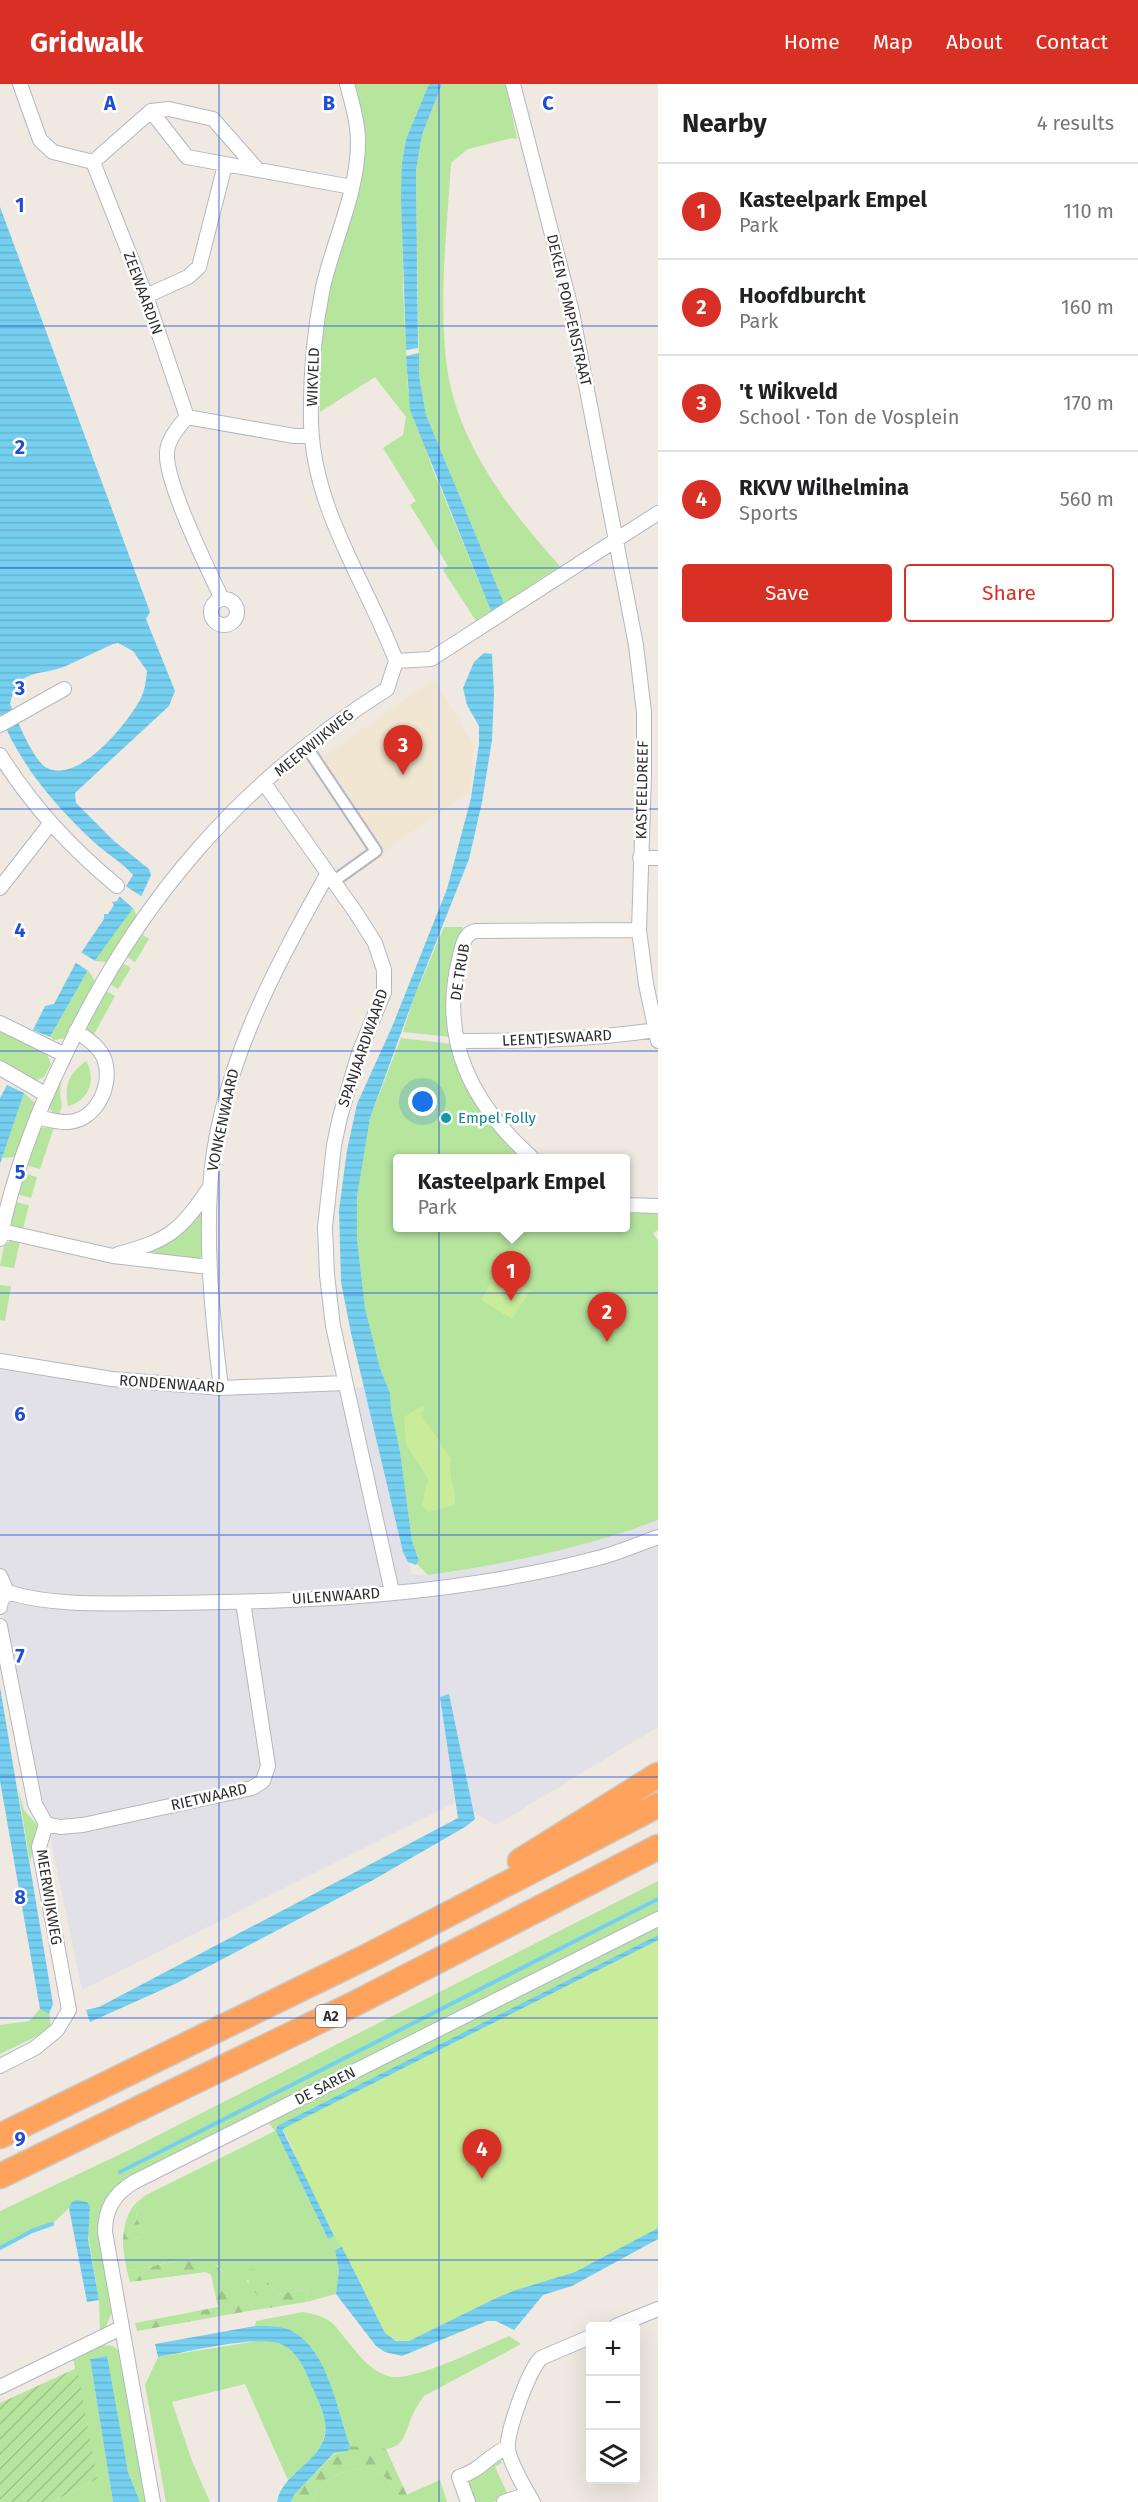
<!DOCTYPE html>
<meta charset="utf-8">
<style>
body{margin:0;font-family:"Fira Sans",sans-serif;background:#f2f2f2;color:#202124}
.controls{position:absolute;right:18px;bottom:18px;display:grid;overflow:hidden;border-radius:6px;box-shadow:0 6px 24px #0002}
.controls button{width:54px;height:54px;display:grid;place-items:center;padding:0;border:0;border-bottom:2px solid #e0e0e0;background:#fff;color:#202124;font:30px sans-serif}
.you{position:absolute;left:423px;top:1018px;width:21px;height:21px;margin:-15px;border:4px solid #fff;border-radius:50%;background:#1a73e8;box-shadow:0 0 0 9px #1a73e833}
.badge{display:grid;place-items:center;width:39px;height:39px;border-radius:50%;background:#d93025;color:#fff;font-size:20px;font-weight:700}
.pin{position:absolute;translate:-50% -50px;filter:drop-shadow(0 2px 3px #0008)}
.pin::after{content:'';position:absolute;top:32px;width:21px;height:18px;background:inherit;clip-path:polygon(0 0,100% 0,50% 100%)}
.popup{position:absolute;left:393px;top:1070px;width:237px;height:78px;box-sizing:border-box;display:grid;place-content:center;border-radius:6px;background:#fff;filter:drop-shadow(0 2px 4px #0005);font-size:20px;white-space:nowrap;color:#757577}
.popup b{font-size:22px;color:#202124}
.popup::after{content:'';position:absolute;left:50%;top:100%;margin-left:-12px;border:12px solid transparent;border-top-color:#fff}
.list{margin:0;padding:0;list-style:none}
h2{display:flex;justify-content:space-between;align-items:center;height:78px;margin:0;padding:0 24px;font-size:26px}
h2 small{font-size:20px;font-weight:400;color:#757577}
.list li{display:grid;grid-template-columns:39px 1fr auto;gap:18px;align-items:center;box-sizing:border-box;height:96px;padding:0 24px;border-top:2px solid #e0e0e0}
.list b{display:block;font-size:22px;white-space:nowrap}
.list p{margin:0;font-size:20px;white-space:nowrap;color:#757577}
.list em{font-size:20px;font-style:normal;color:#757577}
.actions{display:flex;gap:12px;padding:18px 24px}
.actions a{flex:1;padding:14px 0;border:2px solid #d93025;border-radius:6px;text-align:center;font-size:21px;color:#d93025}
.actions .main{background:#d93025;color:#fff}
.icon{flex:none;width:33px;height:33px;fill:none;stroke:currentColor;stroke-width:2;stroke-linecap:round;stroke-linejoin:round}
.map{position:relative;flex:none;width:658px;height:2418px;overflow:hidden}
header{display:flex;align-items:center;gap:36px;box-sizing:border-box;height:84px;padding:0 30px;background:#d93025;color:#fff}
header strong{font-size:28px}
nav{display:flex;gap:33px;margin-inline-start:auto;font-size:21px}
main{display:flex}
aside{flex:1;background:#fff}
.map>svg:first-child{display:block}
.industrial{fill:#e3e1e8}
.education{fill:#f0e6d1}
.grass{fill:#b6e59e}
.forest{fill:url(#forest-firs)}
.garden{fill:url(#garden-furrows)}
.pitch{fill:#c9ec9a}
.water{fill:url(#water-rules);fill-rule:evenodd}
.pier{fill:#efe9e1}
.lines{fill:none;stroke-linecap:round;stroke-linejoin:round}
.stream{stroke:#75cff0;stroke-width:4}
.pedestrian-casing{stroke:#b4b7c1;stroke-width:14}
.minor-casing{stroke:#b4b7c1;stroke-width:16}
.motorway-casing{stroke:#c9c9c9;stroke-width:27}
.pedestrian{stroke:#fff;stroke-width:10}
.minor{stroke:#fff;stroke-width:14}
.motorway{stroke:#ffa35c;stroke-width:24}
.grid{fill:none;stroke:#1d4ed8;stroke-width:1.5;stroke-opacity:0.55}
.culture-dot{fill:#0f9aa8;stroke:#fff;stroke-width:2}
.labels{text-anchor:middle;stroke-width:5;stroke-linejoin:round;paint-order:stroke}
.shield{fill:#fff;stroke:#6d6d6d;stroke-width:1.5}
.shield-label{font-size:14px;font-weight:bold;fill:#2e2e2e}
.street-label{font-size:15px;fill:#2e2e2e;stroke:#fff}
.culture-label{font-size:15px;fill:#0d838f;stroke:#fff;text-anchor:start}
.grid-label{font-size:20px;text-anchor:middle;font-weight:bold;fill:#1d4ed8;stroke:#fff;stroke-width:5;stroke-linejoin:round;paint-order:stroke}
</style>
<header>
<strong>Gridwalk</strong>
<nav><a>Home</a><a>Map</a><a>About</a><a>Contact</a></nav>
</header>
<main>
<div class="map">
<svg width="658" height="2418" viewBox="0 0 658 2418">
<defs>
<pattern id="forest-firs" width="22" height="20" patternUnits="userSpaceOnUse" patternTransform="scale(1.5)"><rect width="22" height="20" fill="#b6e59e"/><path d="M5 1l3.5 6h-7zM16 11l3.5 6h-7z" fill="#9dc588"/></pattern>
<pattern id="garden-furrows" width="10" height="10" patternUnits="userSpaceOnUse" patternTransform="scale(1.5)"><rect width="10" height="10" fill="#b6e59e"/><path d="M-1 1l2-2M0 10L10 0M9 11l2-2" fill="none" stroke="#9dc588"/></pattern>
<pattern id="water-rules" width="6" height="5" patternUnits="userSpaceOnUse" patternTransform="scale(1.5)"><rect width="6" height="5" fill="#75cff0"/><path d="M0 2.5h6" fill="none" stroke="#66b2ce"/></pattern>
</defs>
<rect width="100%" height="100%" fill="#efe9e1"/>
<path class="industrial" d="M 0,1286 L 119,1303 L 225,1309 L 364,1303 L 412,1490 L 428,1491 L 452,1488 L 550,1469 L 658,1436 L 658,1643 L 496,1741 L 456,1718 L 82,1906 L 0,1514 Z"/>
<path class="education" d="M 434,595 L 474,661 L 470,708 L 384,767 L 323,673 Z"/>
<path class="grass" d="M 354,0 L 429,0 L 406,55 L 402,79 L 403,205 L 408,306 L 431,381 L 491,527 L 476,537 L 443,486 L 448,482 L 410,421 L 416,417 L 383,364 L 403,351 L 406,333 L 375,293 L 320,328 C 318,288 320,248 329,210 C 347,137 379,76 354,0 Z
M 442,0 L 506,0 L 517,55 L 512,54 L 468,65 L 451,79 C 447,144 439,210 446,275 C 454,355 508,425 560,482 L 504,519 L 426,331 L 419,291 L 416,87 L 422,51 Z
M 133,822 L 137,834 L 107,878 L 94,877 Z
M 444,843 L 463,843 L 458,858 L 451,953 L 403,948 L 413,916 Z
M 139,848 L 149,855 L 135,878 L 124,871 Z
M 119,877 L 131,884 L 118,905 L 107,898 Z
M 88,886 L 95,897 L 66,954 L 54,956 L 50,953 Z
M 103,905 L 115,912 L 92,954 L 85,948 L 84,940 Z
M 0,944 L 46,968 L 51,980 L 44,993 L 35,997 L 0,978 Z
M 401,954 L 452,960 C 463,1005 487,1043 521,1074 L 397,1074 L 397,1144 L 625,1144 L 625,1127 L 658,1127 L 658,1146 L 653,1149 L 658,1157 L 658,1436 C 584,1464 506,1480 428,1491 L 417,1480 L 419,1475 L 412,1457 L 400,1367 L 391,1325 L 390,1309 L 380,1284 L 365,1224 L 357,1155 L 357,1112 L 364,1059 L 370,1034 Z
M 86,977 C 97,995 89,1017 68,1022 C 64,1000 69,990 86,977 Z
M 63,984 L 60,1008 L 62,1022 L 58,1033 L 56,1033 L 48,1022 Z
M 24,1009 L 35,1019 L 34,1024 L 16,1073 L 2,1074 Z
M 54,1043 L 40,1085 L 26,1081 L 38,1044 Z
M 23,1089 L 37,1093 L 31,1114 L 17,1110 Z
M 15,1118 L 29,1121 L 22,1148 L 14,1146 L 11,1141 Z
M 200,1127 L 203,1128 L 203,1171 L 197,1176 L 147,1170 Z
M 12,1155 L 20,1157 L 14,1184 L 0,1182 L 4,1162 Z
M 0,1201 L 11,1202 L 5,1237 L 0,1236 Z
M 18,1705 L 24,1726 L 38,1742 L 30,1779 Z
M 658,1797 L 658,1829 L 109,2112 L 112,2228 L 105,2245 L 100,2248 L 99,2216 L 87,2145 L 90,2128 L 71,2119 L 69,2124 L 52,2140 L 32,2147 L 0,2164 L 0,2127 L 125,2068 Z
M 658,1841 L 658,1851 L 276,2045 L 328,2155 L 284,2043 L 658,1856 L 658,2144 L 543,2197 L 492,2216 L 363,2206 L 342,2163 L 335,2166 L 339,2186 L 336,2210 L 306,2218 L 308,2205 L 278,2210 L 257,2186 L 247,2197 L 269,2224 L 254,2226 L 218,2182 L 197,2173 L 127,2187 L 123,2163 L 132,2156 L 145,2152 L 137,2135 L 135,2120 L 146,2111 L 275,2047 L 267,2037 Z
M 40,1925 L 49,1930 L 51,1942 L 37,1952 L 0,1970 L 0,1941 L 29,1937 Z
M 303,2228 C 336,2234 333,2241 353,2264 C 363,2276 372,2287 388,2292 C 410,2300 485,2262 509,2252 L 521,2260 L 424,2312 C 394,2351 420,2374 350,2362 C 338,2327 327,2266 292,2247 C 281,2241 268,2242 255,2242 L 256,2237 Z
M 257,2257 C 266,2256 276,2256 285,2261 C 305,2274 318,2314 325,2337 C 329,2364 305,2379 288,2396 L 245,2300 L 172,2318 L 192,2377 L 210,2418 L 166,2418 L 145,2301 L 158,2273 Z
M 102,2261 L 113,2262 L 120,2268 L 149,2418 L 140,2418 L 128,2388 L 106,2272 L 90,2275 L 113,2418 L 52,2418 L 97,2395 L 73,2274 Z
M 499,2373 L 502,2379 L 495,2383 L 509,2413 L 492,2418 L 475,2418 L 466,2397 Z
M 371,2383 L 386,2394 L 399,2414 L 440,2396 L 447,2418 L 313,2418 C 319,2391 347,2386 371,2383 Z"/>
<path class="forest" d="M 135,2120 L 137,2135 L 145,2152 L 132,2156 L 123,2163 C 123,2147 125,2132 135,2120 Z
M 198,2173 C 219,2175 240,2210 254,2226 L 137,2247 L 135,2239 L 218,2223 L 211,2191 L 206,2188 L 130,2198 L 127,2187 Z
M 250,2185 L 257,2186 L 278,2210 L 308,2205 L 306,2218 L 269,2224 C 261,2214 241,2198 250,2185 Z
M 350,2362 L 386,2365 L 407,2411 L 399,2414 L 386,2394 L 371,2383 C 347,2386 319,2391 313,2418 L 291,2418 L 294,2411 L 334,2370 L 348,2367 Z"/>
<path class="garden" d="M 77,2284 L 97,2395 L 52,2418 L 0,2418 L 0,2319 Z"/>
<path class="pitch" d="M 498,1187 L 530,1206 L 512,1235 L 481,1216 Z
M 423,1321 L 425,1324 L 421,1330 L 451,1375 C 447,1392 458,1407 454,1421 L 429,1428 L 422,1421 L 428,1395 L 406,1361 L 404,1333 Z
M 658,1856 L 658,2144 L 575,2188 L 516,2206 L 492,2216 L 410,2257 C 399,2259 393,2256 385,2249 L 342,2163 L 334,2152 L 283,2045 Z"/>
<path class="water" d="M 429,0 L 442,0 L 422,51 L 416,87 L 418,264 L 406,266 L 401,112 L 402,79 L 406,55 Z
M 0,123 L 150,528 L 146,535 L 175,607 L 169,622 L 75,709 L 76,719 L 114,757 L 149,785 L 151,791 L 141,813 L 88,886 L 50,953 L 33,946 L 45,922 L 54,920 L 81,869 L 104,835 L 104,830 L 108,830 L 114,821 L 112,818 L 117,817 L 133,791 C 123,779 107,770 95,759 C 56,723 19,680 0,630 ZM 118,559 L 133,567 L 147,587 C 146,597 145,605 141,614 C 128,639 79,700 47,684 C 33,677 17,635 10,620 C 18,583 38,593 66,582 C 82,575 97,567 113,560 Z
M 419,269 L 419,291 L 426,331 L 504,519 L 491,527 L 410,326 L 406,272 Z
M 484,569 L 492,570 L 494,609 L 492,656 L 482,718 L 469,775 L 413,916 L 370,1034 L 357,1112 L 357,1155 L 365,1224 L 380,1284 L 390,1309 L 391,1325 L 400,1367 L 412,1457 L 419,1476 L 416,1481 L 408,1478 L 403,1468 L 351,1249 L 341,1198 L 339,1126 L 347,1066 L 357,1020 L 392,943 L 447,805 L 471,714 L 479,660 L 479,642 L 467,621 L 463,604 L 474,578 Z
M 7,1001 L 24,1009 L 0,1080 L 0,1014 Z
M 0,1603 L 53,1920 L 49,1930 L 40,1925 L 0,1697 Z
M 449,1610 L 475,1735 L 465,1743 L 373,1796 L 177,1899 L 90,1938 L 86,1926 L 99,1923 L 458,1734 L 440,1613 Z
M 658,1851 L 658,1856 L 284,2044 L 283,2047 L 334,2152 L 328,2155 L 276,2047 L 277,2042 Z
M 76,2116 L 87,2118 L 90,2122 L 88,2155 L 99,2216 L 87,2218 L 69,2124 L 71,2119 Z
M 658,2144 L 658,2155 L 572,2202 L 543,2211 L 514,2246 L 496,2237 L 487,2237 L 402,2272 L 385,2268 L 376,2262 L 336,2210 L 339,2186 L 335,2166 L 342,2163 L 385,2249 L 396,2257 L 409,2257 L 492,2216 L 516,2206 L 575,2188 Z
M 255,2242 C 268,2242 281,2241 292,2247 C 328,2266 337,2326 350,2362 L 348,2367 L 334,2369 L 294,2411 L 291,2418 L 277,2418 C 282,2391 313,2381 323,2357 C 330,2342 321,2324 315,2309 C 307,2292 301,2270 283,2261 C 263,2249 183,2269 158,2273 L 155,2260 Z
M 107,2272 L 128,2388 L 140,2418 L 113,2418 L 90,2275 Z"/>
<path class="pier" d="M 124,801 L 144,814 L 134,825 L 118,811 Z
M 79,867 L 97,878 L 90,888 L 73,877 Z"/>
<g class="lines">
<path class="stream" d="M 120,2088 L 658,1815
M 0,2164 L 32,2147 L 52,2140"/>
<g class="pedestrian-casing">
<path id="pedestrian" d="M 306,662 L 376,767 L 334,797"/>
</g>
<g class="minor-casing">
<path id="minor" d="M 20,0 L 40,56 L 53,68 L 93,78 L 146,212 L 187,333 L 294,352 L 312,352
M 347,0 C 352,19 358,38 358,58 C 358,108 334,155 323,203 C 314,248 310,293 311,339 C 314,428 366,497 396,577
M 513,0 L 572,228 L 636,561 L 644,628 L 644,691 L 639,846 L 646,900 L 658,957
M 151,27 L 187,73 L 352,103
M 93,78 L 151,27 L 169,25 L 213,35 L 257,85
M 146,212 L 188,193 L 199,183 L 225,81
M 187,333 C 179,342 167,356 167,369 C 165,398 208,485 222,515
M211 528a13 13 0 1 1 26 0a13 13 0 1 1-26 0Z
M 0,641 L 64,605
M 0,671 C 33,723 70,763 117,802
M 264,699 L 356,829 L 375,859 L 384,886 L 384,908 L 359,969 L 340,1033 L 334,1061 L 325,1143 L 327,1191 L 333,1242 L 392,1508
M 640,774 L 658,774
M 0,804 L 50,740
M 0,939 L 65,971
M 457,957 C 525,957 588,956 656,946
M 0,984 L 45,1010
M 37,1033 C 47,1035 58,1039 69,1038 C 97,1035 112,1002 105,977 C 101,963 86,954 76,947
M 532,1074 C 473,1021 439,958 459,876 C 462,865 463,849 476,847 L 639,846
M 625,1121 L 658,1122
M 2,1147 L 113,1172 L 209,1183
M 0,1155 C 13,1091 36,1030 65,971 C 138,816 241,697 387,605 L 396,577 L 431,575 L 658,429
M 118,1170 C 170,1156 180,1147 210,1103
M 0,1277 L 112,1295 L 221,1304 L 345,1299
M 221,1304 C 213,1238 206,1172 210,1105 C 217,989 273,888 328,789
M 0,1492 L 7,1508
M 7,1508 C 54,1523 116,1519 165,1519 C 310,1518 458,1511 598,1474 C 618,1469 638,1460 658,1453
M 0,1523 L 1,1517 L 7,1508
M 0,1542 L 35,1720 L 46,1740 L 39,1763 L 69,1926 L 57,1946 L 35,1964 L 0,1982
M 46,1740 L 60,1743 L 83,1741 L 252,1704 L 263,1697 L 268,1682 L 243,1518
M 616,2242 L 658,2225
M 0,2303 L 121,2244
M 153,2418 L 105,2148 C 105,2125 114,2110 134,2098 L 658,1835
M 468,2418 L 459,2393 C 483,2385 487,2372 508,2363
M 504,2418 L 528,2410
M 533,2418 C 524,2403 512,2383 508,2366 C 505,2351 529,2285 541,2274 L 590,2253"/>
</g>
<g class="motorway-casing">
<path id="motorway" d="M 520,1777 L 658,1691
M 0,2052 L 370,1871 L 658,1721
M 0,2092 L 354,1920 L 658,1763"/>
</g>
<use href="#pedestrian" class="pedestrian"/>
<use href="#minor" class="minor"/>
<use href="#motorway" class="motorway"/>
</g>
<path class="grid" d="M 219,0 L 219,2418M 439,0 L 439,2418M 0,242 L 658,242M 0,484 L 658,484M 0,725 L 658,725M 0,967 L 658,967M 0,1209 L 658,1209M 0,1451 L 658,1451M 0,1693 L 658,1693M 0,1934 L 658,1934M 0,2176 L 658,2176"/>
<circle class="culture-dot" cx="446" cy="1034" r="6"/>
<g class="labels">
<rect class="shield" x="316" y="1921" width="30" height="22" rx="4.5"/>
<g class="shield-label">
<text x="331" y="1937">A2</text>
</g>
<g class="street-label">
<text transform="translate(143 209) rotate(70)" y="5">ZEEWAARDIN</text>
<text transform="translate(569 226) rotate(77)" y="5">DEKEN POMPENSTRAAT</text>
<text transform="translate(313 293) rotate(-88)" y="5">WIKVELD</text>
<text transform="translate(314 659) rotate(-39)" y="5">MEERWIJKWEG</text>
<text transform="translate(642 706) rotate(-89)" y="5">KASTEELDREEF</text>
<text transform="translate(460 888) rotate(-81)" y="5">DE TRUB</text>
<text transform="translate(557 954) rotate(-3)" y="5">LEENTJESWAARD</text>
<text transform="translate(363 964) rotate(-71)" y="5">SPANJAARDWAARD</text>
<text transform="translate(223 1036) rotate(-78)" y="5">VONKENWAARD</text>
<text transform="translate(172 1300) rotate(4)" y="5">RONDENWAARD</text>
<text transform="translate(336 1512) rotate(-4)" y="5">UILENWAARD</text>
<text transform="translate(209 1713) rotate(-13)" y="5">RIETWAARD</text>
<text transform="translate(49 1813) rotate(81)" y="5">MEERWIJKWEG</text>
<text transform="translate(325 2002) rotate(-27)" y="5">DE SAREN</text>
</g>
<g class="culture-label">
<text x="458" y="1039">Empel Folly</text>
</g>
</g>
<g class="grid-label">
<text x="110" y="26">A</text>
<text x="329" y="26">B</text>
<text x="548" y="26">C</text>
<text x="20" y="128">1</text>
<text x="20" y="370">2</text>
<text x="20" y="611">3</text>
<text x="20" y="853">4</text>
<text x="20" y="1095">5</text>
<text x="20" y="1337">6</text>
<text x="20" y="1579">7</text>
<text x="20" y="1820">8</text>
<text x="20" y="2062">9</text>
</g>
</svg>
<div class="controls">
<button>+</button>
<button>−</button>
<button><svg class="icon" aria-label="layers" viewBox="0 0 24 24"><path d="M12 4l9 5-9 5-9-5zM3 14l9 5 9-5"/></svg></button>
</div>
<div class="you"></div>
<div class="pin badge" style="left:511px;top:1217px">1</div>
<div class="popup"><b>Kasteelpark Empel</b>Park</div>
<div class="pin badge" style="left:607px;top:1258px">2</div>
<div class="pin badge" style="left:403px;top:691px">3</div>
<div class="pin badge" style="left:482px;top:2095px">4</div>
</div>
<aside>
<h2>Nearby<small>4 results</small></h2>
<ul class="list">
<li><span class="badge">1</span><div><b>Kasteelpark Empel</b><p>Park</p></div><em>110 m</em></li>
<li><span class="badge">2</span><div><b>Hoofdburcht</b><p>Park</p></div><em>160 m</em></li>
<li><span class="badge">3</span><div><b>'t Wikveld</b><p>School · Ton de Vosplein</p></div><em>170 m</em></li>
<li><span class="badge">4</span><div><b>RKVV Wilhelmina</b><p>Sports</p></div><em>560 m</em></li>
</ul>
<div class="actions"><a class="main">Save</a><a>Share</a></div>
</aside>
</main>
